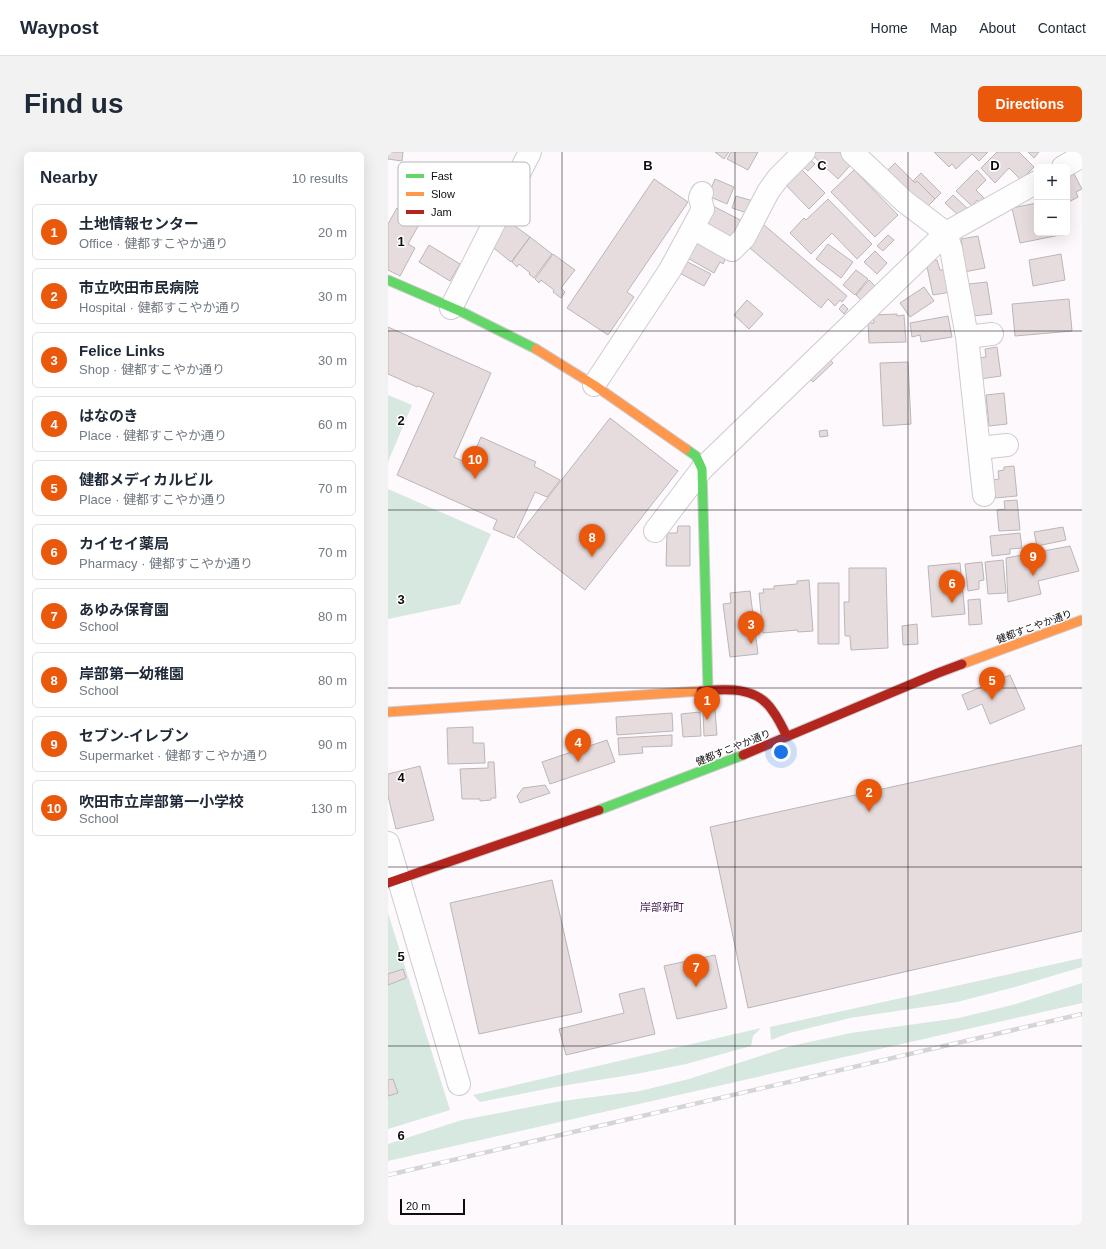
<!DOCTYPE html>
<meta charset="utf-8">
<style>
body{margin:0;font-family:Helvetica,"Noto Sans JP",sans-serif;background:#f2f2f3;color:#1f2937}
.controls{position:absolute;right:12px;top:12px;display:grid;overflow:hidden;border-radius:6px;box-shadow:0 4px 16px #0002}
.controls button{width:36px;height:36px;display:grid;place-items:center;padding:0;border:0;border-bottom:1px solid #e0e1e3;background:#fff;color:#1f2937;font:20px sans-serif}
.scale{position:absolute;left:12px;bottom:10px;width:65px;box-sizing:border-box;padding-left:4px;border:2px solid #0f0c0f;border-top:0;font-size:11px;line-height:14px;white-space:nowrap;color:#0f0c0f;-webkit-text-stroke:3px #fff;paint-order:stroke}
.you{position:absolute;left:393px;top:600px;width:14px;height:14px;margin:-10px;border:3px solid #fff;border-radius:50%;background:#1a73e8;box-shadow:0 0 0 6px #1a73e833}
.badge{display:grid;place-items:center;width:26px;height:26px;border-radius:50%;background:#ea580c;color:#fff;font-size:13px;font-weight:700}
.pin{position:absolute;translate:-50% -33px;filter:drop-shadow(0 1px 2px #0008)}
.pin::after{content:'';position:absolute;top:21px;width:14px;height:12px;background:inherit;clip-path:polygon(0 0,100% 0,50% 100%)}
.list{margin:0;padding:0;list-style:none}
h2{display:flex;justify-content:space-between;align-items:center;height:52px;margin:0;padding:0 16px;font-size:17px}
h2 small{font-size:13px;font-weight:400;color:#747a83}
.list li{display:grid;grid-template-columns:26px 1fr auto;gap:12px;align-items:center;box-sizing:border-box;height:56px;margin:0 8px 8px;padding:0 8px;border:1px solid #e0e1e3;border-radius:6px}
.list b{display:block;font-size:15px;white-space:nowrap}
.list p{margin:0;font-size:13px;white-space:nowrap;color:#747a83}
.list em{font-size:13px;font-style:normal;color:#747a83}
.map{position:relative;flex:none;width:694px;height:1073px;overflow:hidden;border-radius:6px}
header{display:flex;align-items:center;gap:24px;box-sizing:border-box;height:56px;padding:0 20px;background:#fff;border-bottom:1px solid #e0e1e3}
header strong{font-size:19px}
nav{display:flex;gap:22px;margin-inline-start:auto;font-size:14px}
.intro{display:flex;align-items:center;justify-content:space-between;box-sizing:border-box;height:96px;padding:0 24px}
h1{margin:0;font-size:28px}
.button{padding:10px 18px;border-radius:6px;background:#ea580c;color:#fff;font-size:14px;font-weight:700}
main{display:flex;gap:24px;padding:0 24px}
aside{flex:1;background:#fff;border-radius:6px;box-shadow:0 4px 16px #0002}
.map>svg:first-child{display:block}
.green{fill:#d6e8df}
.building{fill:#e6dcdd;stroke:#bab6b8}
.lines{fill:none;stroke-linecap:round;stroke-linejoin:round}
.street-casing{stroke:#cecbce;stroke-width:24}
.fast-casing{stroke:#cecbce;stroke-width:11}
.slow-casing{stroke:#cecbce;stroke-width:11}
.jam-casing{stroke:#cecbce;stroke-width:11}
.street{stroke:#fffeff;stroke-width:22}
.fast{stroke:#63d668;stroke-width:9}
.slow{stroke:#ff974d;stroke-width:9}
.jam{stroke:#b3261e;stroke-width:9}
.rail-casing{stroke:#d6d5d6;stroke-width:4.5}
.rail{stroke:#fff;stroke-width:3;stroke-dasharray:9;stroke-linecap:butt}
.grid{fill:none;stroke:#0f0c0f;stroke-width:1;stroke-opacity:0.55}
.labels{text-anchor:middle;stroke-width:3;stroke-linejoin:round;paint-order:stroke}
.street-label{font-size:10px;fill:#0f0c0f;stroke:#fff}
.neighbourhood-label{font-size:11px;fill:#451c51;stroke:#fff}
.key{fill:#fff;stroke:#b7b6b7;stroke-width:1}
.key-label{font-size:11px;fill:#0f0c0f}
.grid-label{font-size:13px;text-anchor:middle;font-weight:bold;fill:#0f0c0f;stroke:#fff;stroke-width:3;stroke-linejoin:round;paint-order:stroke}
</style>
<header>
<strong>Waypost</strong>
<nav><a>Home</a><a>Map</a><a>About</a><a>Contact</a></nav>
</header>
<div class="intro"><h1>Find us</h1><a class="button">Directions</a></div>
<main>
<aside>
<h2>Nearby<small>10 results</small></h2>
<ul class="list">
<li><span class="badge">1</span><div><b>土地情報センター</b><p>Office · 健都すこやか通り</p></div><em>20 m</em></li>
<li><span class="badge">2</span><div><b>市立吹田市民病院</b><p>Hospital · 健都すこやか通り</p></div><em>30 m</em></li>
<li><span class="badge">3</span><div><b>Felice Links</b><p>Shop · 健都すこやか通り</p></div><em>30 m</em></li>
<li><span class="badge">4</span><div><b>はなのき</b><p>Place · 健都すこやか通り</p></div><em>60 m</em></li>
<li><span class="badge">5</span><div><b>健都メディカルビル</b><p>Place · 健都すこやか通り</p></div><em>70 m</em></li>
<li><span class="badge">6</span><div><b>カイセイ薬局</b><p>Pharmacy · 健都すこやか通り</p></div><em>70 m</em></li>
<li><span class="badge">7</span><div><b>あゆみ保育園</b><p>School</p></div><em>80 m</em></li>
<li><span class="badge">8</span><div><b>岸部第一幼稚園</b><p>School</p></div><em>80 m</em></li>
<li><span class="badge">9</span><div><b>セブン-イレブン</b><p>Supermarket · 健都すこやか通り</p></div><em>90 m</em></li>
<li><span class="badge">10</span><div><b>吹田市立岸部第一小学校</b><p>School</p></div><em>130 m</em></li>
</ul>
</aside>
<div class="map">
<svg width="694" height="1073" viewBox="0 0 694 1073">
<rect width="100%" height="100%" fill="#fdf9fd"/>
<path class="green" d="M 0,243 L 24,253 L 0,310 Z
M 0,337 L 103,382 L 72,452 L 0,467 Z
M 0,761 L 62,958 L 0,977 Z
M 694,806 L 694,815 L 627,835 L 569,850 L 462,866 L 401,881 L 383,888 L 382,875 Z
M 694,831 L 694,851 L 0,1009 L 0,992 L 74,968 L 174,949 L 252,939 L 301,927 L 403,894 L 463,881 L 571,866 L 628,852 Z
M 373,876 L 365,884 L 363,894 L 298,912 L 248,922 L 173,934 L 92,950 L 85,943 Z"/>
<path class="building" d="M 0,0 L 15,0 L 14,9 L 0,7 Z
M 327,0 L 341,0 L 336,7 Z
M 343,0 L 370,0 L 360,18 L 339,7 Z
M 421,0 L 458,0 L 467,8 L 450,27 Z
M 546,0 L 600,0 L 591,9 L 584,2 L 568,17 L 564,12 L 561,15 Z
M 609,0 L 631,0 L 646,15 L 633,28 L 621,16 L 607,31 L 593,16 Z
M 640,0 L 651,0 L 646,6 Z
M 418,4 L 427,12 L 420,19 L 411,11 Z
M 507,11 L 527,31 L 529,29 L 547,47 L 534,60 L 497,21 Z
M 409,13 L 437,41 L 421,57 L 393,28 Z
M 466,18 L 510,63 L 487,85 L 443,40 Z
M 589,18 L 598,28 L 588,38 L 596,46 L 591,50 L 589,48 L 584,54 L 568,39 Z
M 533,21 L 553,41 L 547,47 L 529,29 L 527,31 L 525,29 Z
M 686,22 L 694,37 L 688,40 L 690,45 L 679,51 L 679,26 Z
M 266,27 L 300,50 L 239,140 L 246,145 L 220,183 L 179,156 Z
M 327,27 L 346,35 L 339,52 L 320,44 Z
M 565,43 L 579,56 L 571,64 L 557,51 Z
M 348,44 L 369,50 L 365,63 L 344,56 Z
M 440,47 L 484,92 L 469,107 L 444,81 L 423,102 L 402,81 L 416,66 L 418,68 Z
M 649,51 L 649,81 L 677,81 L 677,82 L 632,91 L 624,56 Z
M 323,53 L 360,72 L 345,94 L 311,76 Z
M 9,56 L 33,69 L 20,92 L 27,96 L 12,124 L 0,118 L 0,72 Z
M 120,69 L 142,85 L 123,110 L 102,93 Z
M 375,72 L 459,144 L 454,150 L 452,148 L 447,154 L 440,147 L 433,156 L 357,92 Z
M 308,82 L 341,99 L 335,112 L 332,110 L 326,121 L 296,104 Z
M 500,83 L 506,88 L 495,99 L 489,94 Z
M 590,84 L 597,116 L 576,120 L 572,100 L 575,99 L 573,87 Z
M 142,85 L 164,102 L 146,126 L 141,122 L 142,121 L 131,112 L 129,115 L 124,110 Z
M 440,92 L 465,110 L 453,126 L 428,107 Z
M 41,93 L 72,112 L 62,129 L 31,110 Z
M 487,99 L 499,111 L 489,122 L 476,110 Z
M 165,102 L 187,118 L 173,136 L 177,140 L 173,146 L 165,140 L 166,138 L 153,128 L 151,131 L 147,127 Z
M 673,102 L 677,128 L 645,134 L 641,108 Z
M 294,107 L 323,122 L 316,134 L 288,119 Z
M 549,108 L 552,118 L 558,118 L 563,140 L 545,143 L 538,110 Z
M 468,118 L 480,127 L 467,143 L 455,133 Z
M 481,128 L 488,135 L 475,150 L 468,143 Z
M 599,130 L 604,162 L 585,164 L 581,132 Z
M 536,135 L 546,149 L 522,165 L 512,151 Z
M 681,147 L 684,179 L 627,184 L 624,152 Z
M 359,148 L 375,162 L 361,177 L 346,163 Z
M 455,152 L 460,157 L 456,162 L 451,157 Z
M 509,162 L 509,164 L 516,163 L 518,190 L 481,191 L 480,171 L 486,171 L 485,163 Z
M 560,164 L 564,185 L 533,190 L 532,183 L 524,185 L 522,171 Z
M 0,175 L 103,221 L 66,305 L 81,312 L 93,285 L 148,310 L 146,314 L 172,328 L 159,345 L 147,340 L 126,386 L 105,377 L 109,368 L 9,323 L 46,241 L 30,234 L 29,235 L 0,222 Z
M 609,195 L 613,224 L 592,227 L 590,206 L 598,205 L 597,197 Z
M 440,205 L 445,211 L 425,230 L 420,225 Z
M 520,210 L 523,272 L 495,274 L 492,211 Z
M 616,241 L 619,272 L 601,274 L 598,243 Z
M 222,266 L 290,319 L 197,438 L 129,385 Z
M 439,278 L 440,284 L 432,285 L 431,279 Z
M 626,314 L 629,344 L 607,346 L 605,328 L 611,327 L 610,319 L 616,318 L 616,315 Z
M 629,348 L 632,378 L 611,379 L 609,358 L 617,357 L 616,349 Z
M 290,374 L 302,374 L 302,414 L 278,414 L 279,381 L 289,381 Z
M 675,375 L 678,388 L 649,394 L 646,380 Z
M 632,381 L 634,396 L 622,397 L 622,402 L 604,404 L 602,384 Z
M 682,394 L 691,419 L 650,429 L 653,442 L 620,450 L 618,406 Z
M 615,408 L 618,441 L 600,442 L 597,410 Z
M 594,410 L 596,428 L 591,429 L 591,437 L 580,439 L 577,412 Z
M 572,411 L 577,462 L 544,465 L 540,414 Z
M 461,416 L 498,416 L 500,496 L 463,498 L 462,484 L 457,484 L 456,450 L 461,450 Z
M 421,428 L 425,479 L 410,480 L 409,478 L 375,481 L 371,441 L 376,441 L 375,437 L 386,437 L 386,434 L 409,432 L 409,429 Z
M 430,431 L 451,431 L 451,492 L 430,492 Z
M 362,439 L 370,502 L 342,505 L 335,452 L 343,451 L 342,441 Z
M 592,447 L 594,472 L 581,473 L 580,448 Z
M 529,472 L 530,492 L 515,493 L 514,474 Z
M 622,523 L 637,557 L 602,572 L 594,552 L 580,558 L 574,543 Z
M 327,558 L 329,583 L 316,584 L 315,559 Z
M 312,560 L 313,584 L 295,585 L 293,562 Z
M 284,561 L 285,579 L 229,583 L 228,565 Z
M 85,575 L 85,591 L 96,591 L 97,611 L 60,612 L 59,576 Z
M 284,583 L 284,594 L 254,595 L 255,601 L 231,603 L 230,586 Z
M 219,588 L 227,610 L 162,632 L 154,610 Z
M 694,593 L 694,779 L 360,856 L 322,675 Z
M 100,610 L 106,610 L 108,646 L 103,646 L 103,648 L 92,649 L 92,647 L 74,647 L 72,617 L 100,616 Z
M 32,614 L 46,668 L 8,677 L 0,644 L 0,622 Z
M 157,633 L 162,641 L 132,651 L 129,644 L 135,636 Z
M 164,728 L 194,860 L 91,882 L 62,751 Z
M 327,803 L 339,856 L 289,867 L 276,814 Z
M 15,817 L 18,826 L 0,833 L 0,822 Z
M 256,836 L 267,882 L 178,903 L 171,877 L 236,861 L 231,842 Z
M 5,927 L 10,941 L 0,944 L 0,928 Z"/>
<g class="lines">
<g class="street-casing">
<path id="street" d="M 464,0 L 517,50 L 558,81 L 563,97 L 579,185 L 596,343
M 675,15 L 694,4
M 305,76 L 344,98 L 356,86 L 380,40 L 390,26 L 416,0
M 63,156 L 142,0
M 579,185 L 604,182
M 206,233 L 282,118 L 315,57 L 312,46 L 314,41
M 591,296 L 619,293
M 267,379 L 314,317 L 558,81 L 649,30
M 0,691 L 71,932"/>
</g>
<g class="fast-casing">
<path id="fast" d="M 0,128 L 74,160 L 148,197
M 298,297 L 308,304 L 314,317 L 320,538
M 211,658 L 355,603"/>
</g>
<g class="slow-casing">
<path id="slow" d="M 148,197 L 206,233 L 298,297
M 574,512 L 694,468
M 0,560 L 313,539"/>
</g>
<g class="jam-casing">
<path id="jam" d="M 313,539 C 338,537 368,534 384,558 C 390,566 395,576 399,585
M 355,603 L 550,521 L 574,512
M 0,731 L 211,658"/>
</g>
<use href="#street" class="street"/>
<use href="#fast" class="fast"/>
<use href="#slow" class="slow"/>
<use href="#jam" class="jam"/>
<g class="rail-casing">
<path id="rail" d="M 0,1023 L 694,862"/>
</g>
<use href="#rail" class="rail"/>
</g>
<path class="grid" d="M 174,0 L 174,1073M 347,0 L 347,1073M 520,0 L 520,1073M 0,179 L 694,179M 0,358 L 694,358M 0,536 L 694,536M 0,715 L 694,715M 0,894 L 694,894"/>
<g class="labels">
<g class="street-label">
<text transform="translate(646 474) rotate(-20)" y="4">健都すこやか通り</text>
<text transform="translate(345 595) rotate(-22)" y="4">健都すこやか通り</text>
</g>
<g class="neighbourhood-label">
<text x="274" y="759">岸部新町</text>
</g>
</g>
<rect x="10" y="10" width="132" height="64" rx="6" class="key"/>
<rect x="18" y="22" width="18" height="4" fill="#63d668"/>
<rect x="18" y="40" width="18" height="4" fill="#ff974d"/>
<rect x="18" y="58" width="18" height="4" fill="#b3261e"/>
<g class="key-label">
<text x="43" y="28">Fast</text>
<text x="43" y="46">Slow</text>
<text x="43" y="64">Jam</text>
</g>
<g class="grid-label">
<text x="260" y="18">B</text>
<text x="434" y="18">C</text>
<text x="607" y="18">D</text>
<text x="13" y="94">1</text>
<text x="13" y="273">2</text>
<text x="13" y="452">3</text>
<text x="13" y="630">4</text>
<text x="13" y="809">5</text>
<text x="13" y="988">6</text>
</g>
</svg>
<div class="controls">
<button>+</button>
<button>−</button>
</div>
<div class="scale">20 m</div>
<div class="you"></div>
<div class="pin badge" style="left:319px;top:568px">1</div>
<div class="pin badge" style="left:481px;top:660px">2</div>
<div class="pin badge" style="left:363px;top:492px">3</div>
<div class="pin badge" style="left:190px;top:610px">4</div>
<div class="pin badge" style="left:604px;top:548px">5</div>
<div class="pin badge" style="left:564px;top:451px">6</div>
<div class="pin badge" style="left:308px;top:835px">7</div>
<div class="pin badge" style="left:204px;top:405px">8</div>
<div class="pin badge" style="left:645px;top:424px">9</div>
<div class="pin badge" style="left:87px;top:327px">10</div>
</div>
</main>
